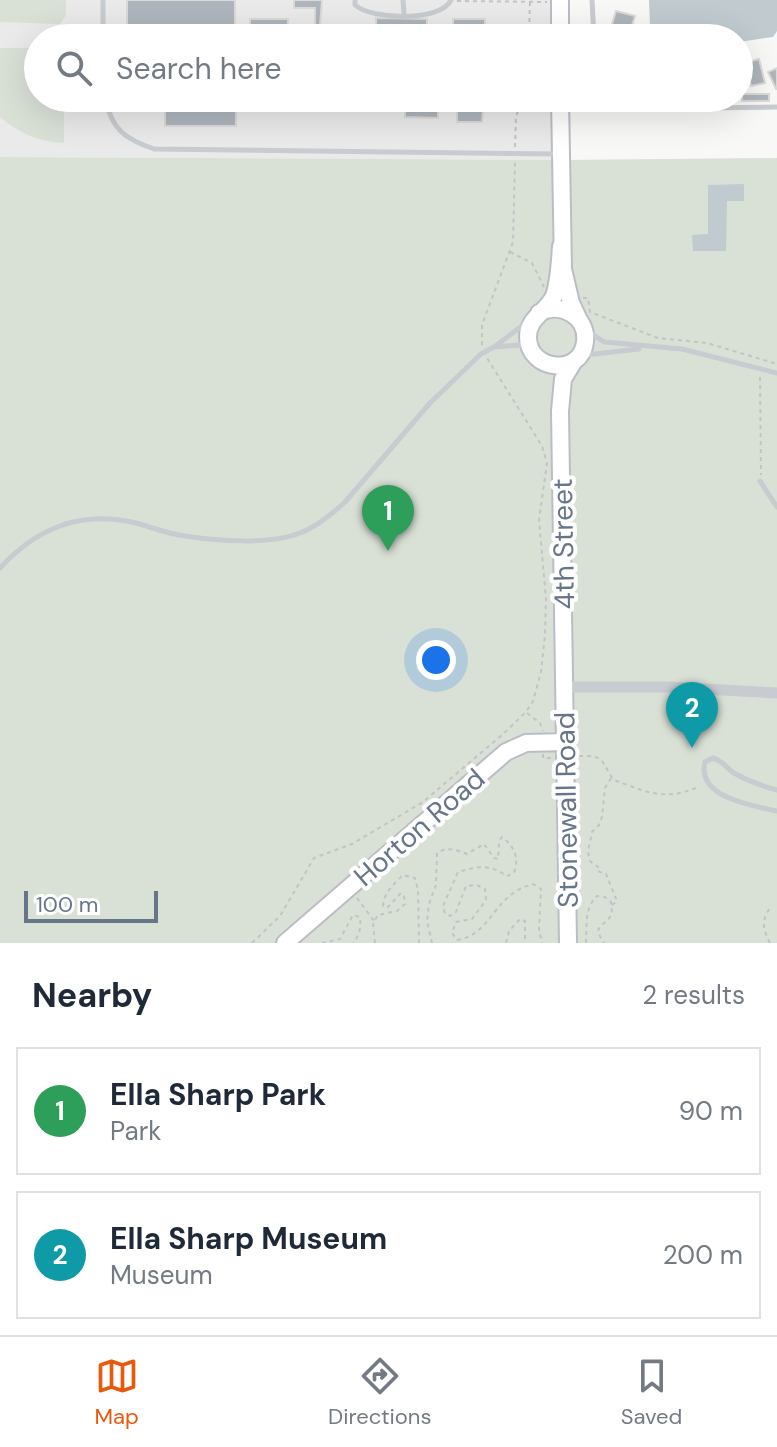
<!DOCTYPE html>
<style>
body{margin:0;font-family:"DM Sans",sans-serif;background:#f2f2f3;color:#1f2937}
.scale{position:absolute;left:24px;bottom:20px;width:134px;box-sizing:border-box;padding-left:8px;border:4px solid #667588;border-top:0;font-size:22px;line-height:28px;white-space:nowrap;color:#667588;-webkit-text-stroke:6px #fff;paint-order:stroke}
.you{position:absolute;left:436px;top:660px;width:28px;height:28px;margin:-20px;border:6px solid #fff;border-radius:50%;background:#1a73e8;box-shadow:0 0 0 12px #1a73e833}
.badge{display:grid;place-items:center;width:52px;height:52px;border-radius:50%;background:#ea580c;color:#fff;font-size:26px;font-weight:700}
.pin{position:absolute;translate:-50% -66px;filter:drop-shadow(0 2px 4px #0008)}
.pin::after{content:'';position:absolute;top:42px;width:28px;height:24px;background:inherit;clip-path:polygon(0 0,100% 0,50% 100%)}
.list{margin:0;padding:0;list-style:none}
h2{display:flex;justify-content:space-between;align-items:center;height:104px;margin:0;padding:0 32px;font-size:34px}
h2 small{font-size:26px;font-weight:400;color:#747a83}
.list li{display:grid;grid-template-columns:52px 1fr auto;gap:24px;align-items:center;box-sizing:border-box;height:128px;margin:0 16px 16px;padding:0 16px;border:2px solid #e0e1e3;border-radius:0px}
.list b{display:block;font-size:30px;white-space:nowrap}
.list p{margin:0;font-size:26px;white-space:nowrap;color:#747a83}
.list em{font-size:26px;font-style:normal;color:#747a83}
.icon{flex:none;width:44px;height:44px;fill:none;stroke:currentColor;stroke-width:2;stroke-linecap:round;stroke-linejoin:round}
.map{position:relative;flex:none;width:777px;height:943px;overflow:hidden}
.search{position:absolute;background:#fff;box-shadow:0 8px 32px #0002;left:24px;right:24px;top:24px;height:88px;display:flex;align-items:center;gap:20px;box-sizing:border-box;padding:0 28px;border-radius:44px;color:#747a83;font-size:30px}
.sheet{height:392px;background:#fff}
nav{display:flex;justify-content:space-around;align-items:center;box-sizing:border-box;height:112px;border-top:2px solid #e0e1e3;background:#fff;font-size:22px;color:#747a83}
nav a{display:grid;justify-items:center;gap:4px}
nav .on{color:#ea580c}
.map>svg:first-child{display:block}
.built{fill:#e9eae9}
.green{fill:#d9e1d7}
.water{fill:#c1cacf}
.building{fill:#aeb5bc;stroke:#dadad8;stroke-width:2}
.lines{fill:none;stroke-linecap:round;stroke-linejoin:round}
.secondary-casing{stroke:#babec4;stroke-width:20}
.path{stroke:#c2c3c6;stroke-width:2;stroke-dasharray:4 4;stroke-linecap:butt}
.lane{stroke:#c8cbcf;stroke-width:5}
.street{stroke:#c8cbcf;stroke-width:11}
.secondary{stroke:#fff;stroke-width:16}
.labels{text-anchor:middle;stroke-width:8;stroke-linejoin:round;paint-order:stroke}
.street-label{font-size:28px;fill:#667588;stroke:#fff}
</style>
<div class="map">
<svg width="777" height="943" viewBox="0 0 777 943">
<rect width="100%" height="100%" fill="#f8f9f6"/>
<path class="built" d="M 0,0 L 558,0 L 559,38 L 38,38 L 38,98 L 560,98 L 562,160 L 0,157 Z"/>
<path class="green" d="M 0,0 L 66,0 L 66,15 L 60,24 L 0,22 Z
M 0,48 L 38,48 L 38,98 L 64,98 L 64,143 C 38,142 19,133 0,117 Z
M 0,157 L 562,160 L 777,158 L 777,943 L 0,943 Z"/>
<path class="water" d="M 649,0 L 777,0 L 777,31 L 773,37 L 739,42 L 739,38 L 655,38 L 650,26 Z
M 744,184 L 744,201 L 727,201 L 726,251 L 693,251 L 692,235 L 708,234 L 708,185 Z"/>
<path class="building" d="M 127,0 L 235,0 L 235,25 L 250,26 L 250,19 L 288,19 L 288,26 L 315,26 L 315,8 L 294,8 L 294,0 L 322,0 L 320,26 L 376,27 L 376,18 L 427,19 L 427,27 L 453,27 L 453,19 L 485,19 L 485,38 L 452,38 L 452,36 L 438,36 L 438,38 L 302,38 L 302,32 L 287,32 L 287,38 L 221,38 L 221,29 L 127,29 Z
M 616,11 L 635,16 L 628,38 L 609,34 Z
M 759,59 L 765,83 L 751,86 L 750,82 L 741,85 L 739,64 Z
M 777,68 L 777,89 L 776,89 L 768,72 Z
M 742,94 L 769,94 L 769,101 L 742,101 Z
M 165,98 L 236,98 L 236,126 L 165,126 Z
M 405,98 L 438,98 L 438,118 L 405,117 Z
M 457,98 L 484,98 L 482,122 L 457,122 Z
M 699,98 L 735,98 L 735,100 L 699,100 Z"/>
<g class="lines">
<g class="secondary-casing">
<path id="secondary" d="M 560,0 L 560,38
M 560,98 L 563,269 L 571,303 L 578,318
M 539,313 C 560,301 588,316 585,342 C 581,377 528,371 528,337 C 528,317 547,312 554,296 C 559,282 560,261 561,246
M 285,943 L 506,752 L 526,743 L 566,742
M 568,943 L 560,411 L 563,379 L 574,361"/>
</g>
<path class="path" d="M 457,1 L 547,2
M 529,38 L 530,0
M 515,147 L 516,117 L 522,98
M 510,252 L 532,263 L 544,287
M 583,298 L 588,298 L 590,312 L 658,338 L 707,343 L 777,364
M 482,345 L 482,325 L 513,242 L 515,161
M 760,377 L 761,475
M 527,713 L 540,723 L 543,731
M 543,754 L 543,758 L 553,758
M 579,756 C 607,755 600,762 614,780 C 647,792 662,801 696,788
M 611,778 L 605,788 L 602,817 L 599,825 L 592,832 L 588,852 L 590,861 L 598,867 L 597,871 L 606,874 L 617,901 L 611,906
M 357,898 L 374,921
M 252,943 L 280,916 L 314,858 L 352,844 L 423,802 L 503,734 L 526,712 L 533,701 L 541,672 L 545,635 L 546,599 L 539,520 L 547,463 L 542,446 L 487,358
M 322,943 L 340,939 L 353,915 L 360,917 C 361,928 360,934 353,943
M 375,943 L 373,923 L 378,915 L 397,911 L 405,904 L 404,896 L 401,893 L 388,907 L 383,906 C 384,892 394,884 403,875 L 415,878 L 418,890 L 419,943
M 432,943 L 427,921 L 429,904 L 436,885 L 437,853 C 448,846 456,850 467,854 L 484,844 L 494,858 L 498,859 L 499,842 L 502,837 C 515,846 519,859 514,873 L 507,876 C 489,864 479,866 458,872 L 443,906 L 445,913 L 450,916 L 456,912 L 466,886 L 477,885 L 485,889 L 486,900 L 472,919 L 456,922 L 452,933 L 457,940 C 492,935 493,894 533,884 L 541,889 L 539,929 L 542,943
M 506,943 L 509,931 L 520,919 L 525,921 L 525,943
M 586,943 C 587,926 584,908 597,896 L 605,897 L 611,902 L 612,914 C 603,929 591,924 604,943
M 770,943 C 763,929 761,921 770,908"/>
<path class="lane" d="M 355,0 L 355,5 C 372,20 441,22 451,0
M 403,0 L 404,14
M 592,0 L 594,38
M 103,38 L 103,0
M 105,98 C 112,130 125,139 154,149 L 557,154
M 607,98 L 617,107 L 625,109 L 777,107
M 589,332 L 604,342 L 682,349 L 777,373
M 495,347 L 520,345 L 524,347
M 586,355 L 639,349
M 760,481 L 777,507
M 0,568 C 36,529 78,511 132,522 C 149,526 167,534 185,536 C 217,541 270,545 300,533 C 317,527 332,514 345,502 L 430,403 L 481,354 L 494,347 L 527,322
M 777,790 C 761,786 748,781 734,773 C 726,768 723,761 713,758 L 705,762 C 696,797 752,806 777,811"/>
<path class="street" d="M 565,687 L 669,687 L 777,693"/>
<use href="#secondary" class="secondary"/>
</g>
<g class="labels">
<g class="street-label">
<text transform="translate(563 544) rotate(-91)" y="10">4th Street</text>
<text transform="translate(566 810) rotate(-91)" y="10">Stonewall Road</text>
<text transform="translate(419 827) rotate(-41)" y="10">Horton Road</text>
</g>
</g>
</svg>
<div class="scale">100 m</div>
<div class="you"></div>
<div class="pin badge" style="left:388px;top:551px;background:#2e9e5b">1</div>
<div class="pin badge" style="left:692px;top:748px;background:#0f9aa8">2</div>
<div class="search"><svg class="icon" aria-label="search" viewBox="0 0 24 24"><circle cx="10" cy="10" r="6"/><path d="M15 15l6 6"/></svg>Search here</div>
</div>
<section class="sheet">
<h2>Nearby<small>2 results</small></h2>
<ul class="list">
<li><span class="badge" style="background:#2e9e5b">1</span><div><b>Ella Sharp Park</b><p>Park</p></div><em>90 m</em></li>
<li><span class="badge" style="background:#0f9aa8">2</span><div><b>Ella Sharp Museum</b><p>Museum</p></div><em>200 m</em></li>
</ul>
</section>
<nav>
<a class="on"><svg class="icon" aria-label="map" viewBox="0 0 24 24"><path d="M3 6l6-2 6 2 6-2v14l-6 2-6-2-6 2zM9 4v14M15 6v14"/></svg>Map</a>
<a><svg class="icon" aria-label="directions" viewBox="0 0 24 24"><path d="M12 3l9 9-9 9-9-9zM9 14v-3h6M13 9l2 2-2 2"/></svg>Directions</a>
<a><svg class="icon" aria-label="saved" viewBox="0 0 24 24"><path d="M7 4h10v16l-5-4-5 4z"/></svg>Saved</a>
</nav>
